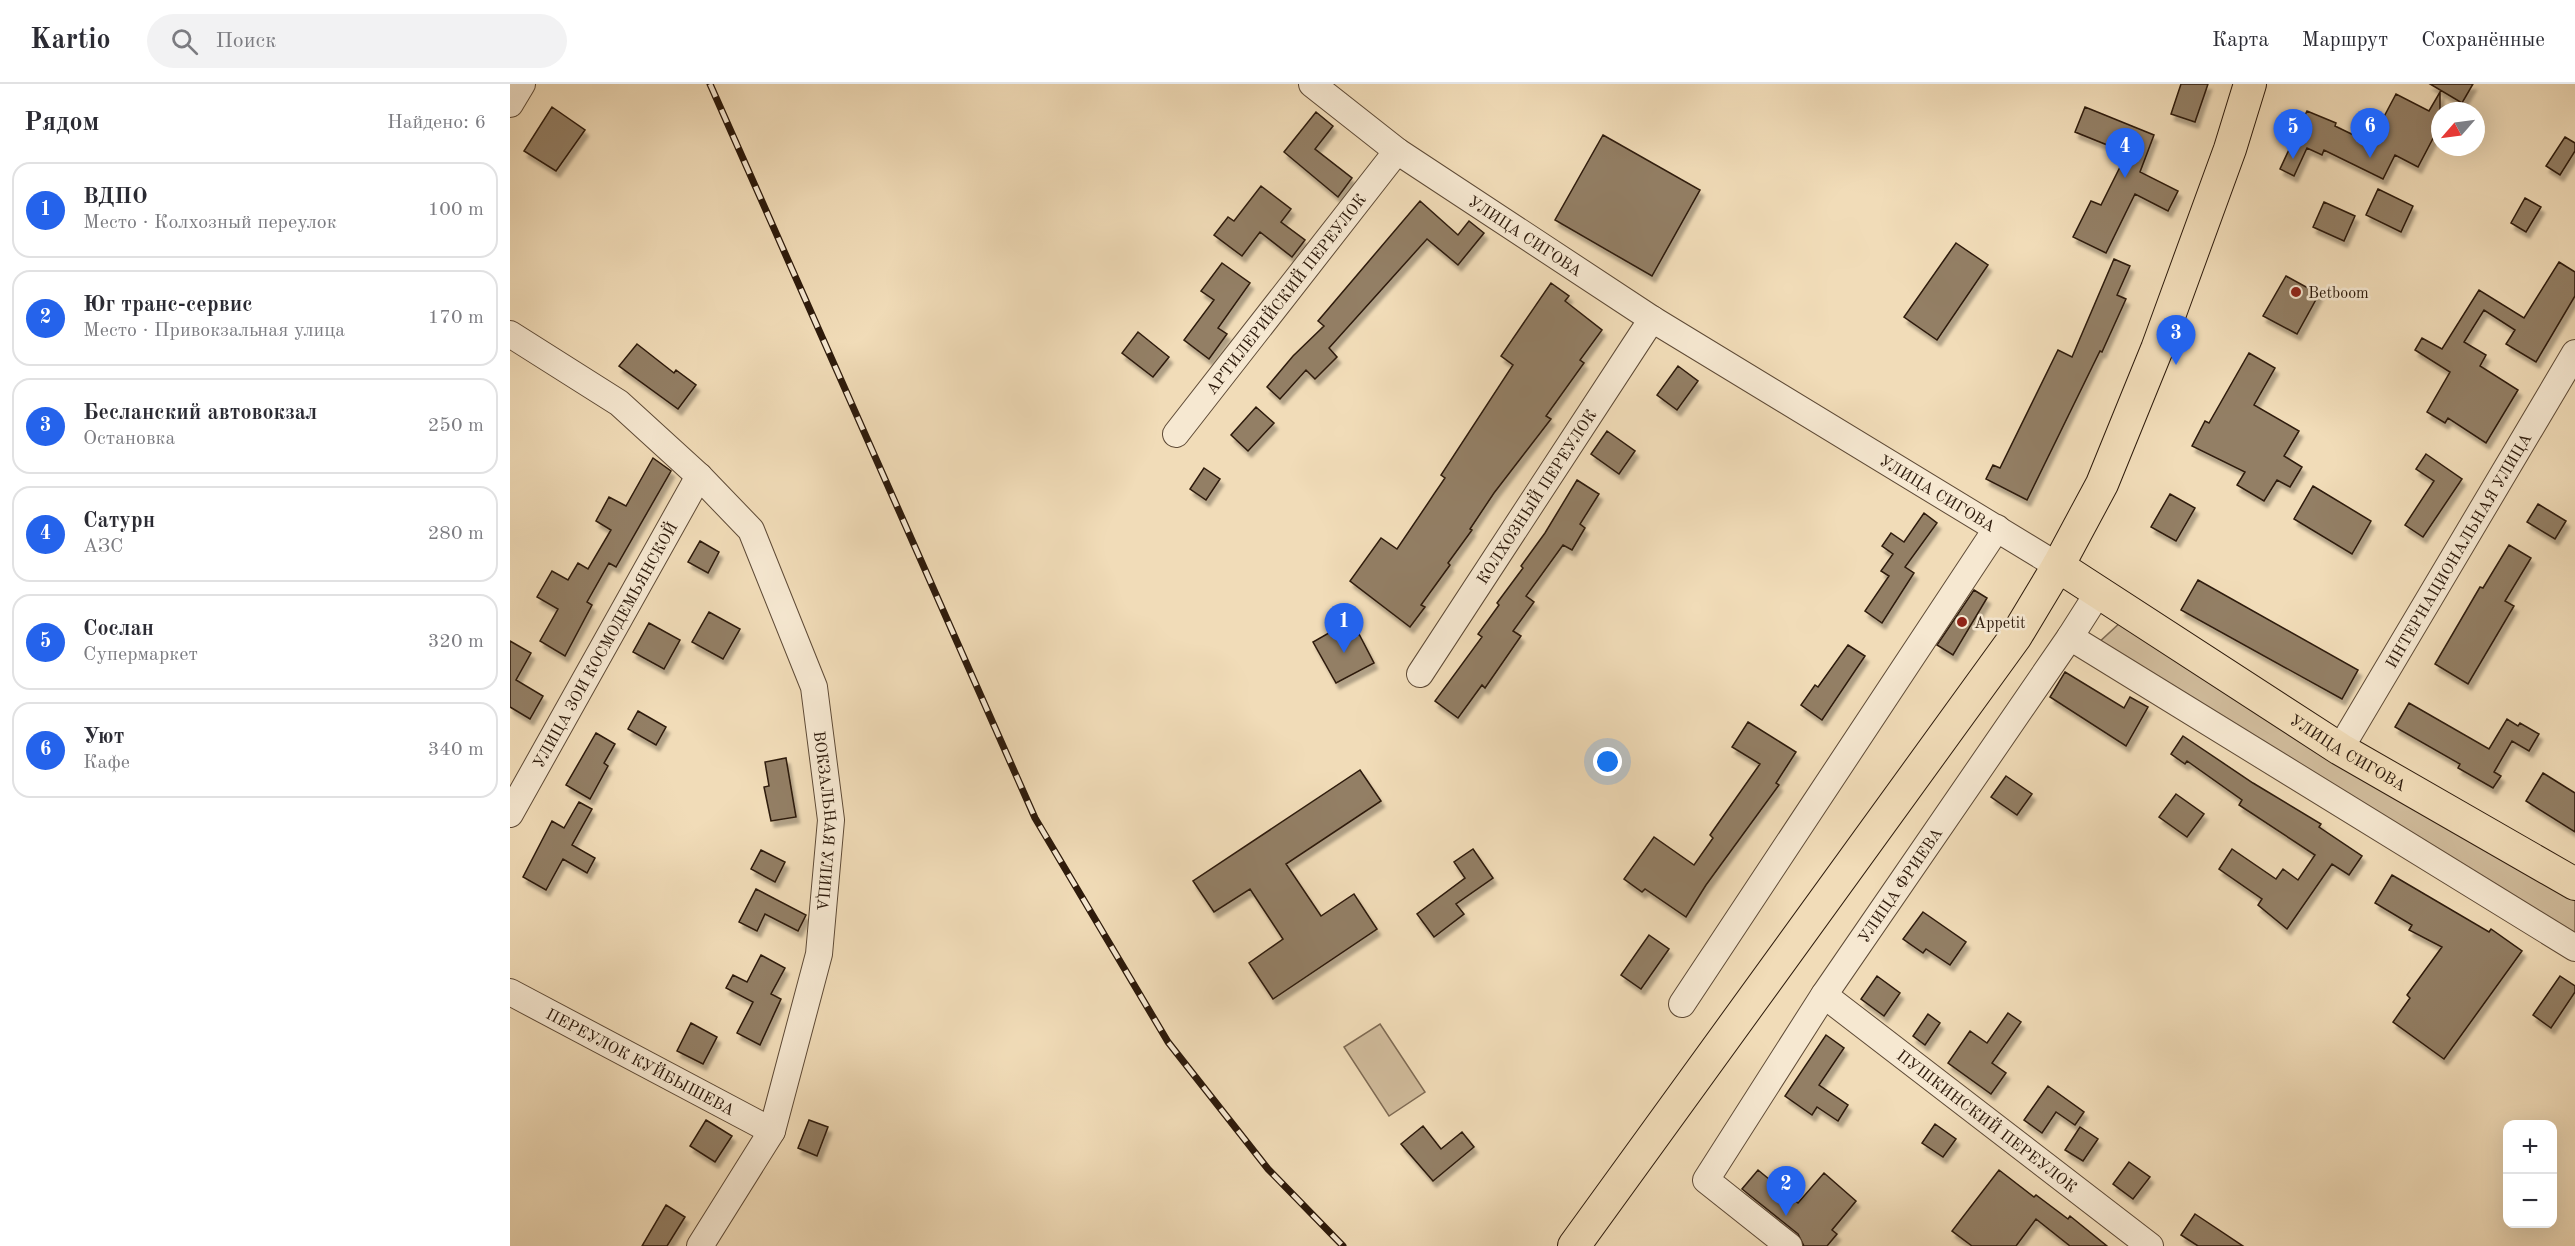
<!DOCTYPE html>
<html lang="ru">
<meta charset="utf-8">
<style>
body{margin:0;font-family:"Old Standard TT",serif;background:#f2f2f3;color:#2b2b33}
.controls{position:absolute;right:18px;bottom:18px;display:grid;overflow:hidden;border-radius:12px;box-shadow:0 6px 24px #0002}
.controls button{width:54px;height:54px;display:grid;place-items:center;padding:0;border:0;border-bottom:2px solid #e1e1e2;background:#fff;color:#2b2b33;font:30px sans-serif}
.compass{position:absolute;left:1921px;top:18px;width:54px;height:54px;border-radius:50%;background:#fff;box-shadow:0 6px 24px #0002;rotate:242deg}
.you{position:absolute;left:1098px;top:678px;width:21px;height:21px;margin:-15px;border:4px solid #fff;border-radius:50%;background:#1a73e8;box-shadow:0 0 0 9px #1a73e833}
.badge{display:grid;place-items:center;width:39px;height:39px;border-radius:50%;background:#2563eb;color:#fff;font-size:20px;font-weight:700}
.pin{position:absolute;translate:-50% -50px;filter:drop-shadow(0 2px 3px #0008)}
.pin::after{content:'';position:absolute;top:32px;width:21px;height:18px;background:inherit;clip-path:polygon(0 0,100% 0,50% 100%)}
.list{margin:0;padding:0;list-style:none}
h2{display:flex;justify-content:space-between;align-items:center;height:78px;margin:0;padding:0 24px;font-size:26px}
h2 small{font-size:20px;font-weight:400;color:#7c7c81}
.list li{display:grid;grid-template-columns:39px 1fr auto;gap:18px;align-items:center;box-sizing:border-box;height:96px;margin:0 12px 12px;padding:0 12px;border:2px solid #e1e1e2;border-radius:18px}
.list b{display:block;font-size:22px;white-space:nowrap}
.list p{margin:0;font-size:20px;white-space:nowrap;color:#7c7c81}
.list em{font-size:20px;font-style:normal;color:#7c7c81}
.icon{flex:none;width:33px;height:33px;fill:none;stroke:currentColor;stroke-width:2;stroke-linecap:round;stroke-linejoin:round}
.map{position:relative;flex:none;width:2065px;height:1162px;overflow:hidden}
header{display:flex;align-items:center;gap:36px;box-sizing:border-box;height:84px;padding:0 30px;background:#fff;border-bottom:2px solid #e1e1e2}
header strong{font-size:28px}
nav{display:flex;gap:33px;margin-inline-start:auto;font-size:21px}
.search{width:420px;height:54px;background:#f2f2f3;display:flex;align-items:center;gap:15px;box-sizing:border-box;padding:0 21px;border-radius:33px;color:#7c7c81;font-size:22px}
main{display:flex}
aside{flex:1;background:#fff}
.map>svg:first-child{display:block}
.green{fill:#d0bb9b;stroke:#7e6a53;stroke-width:1.5}
.building{fill:#937f65;stroke:#2d1a0b;stroke-width:1.5;filter:url(#shadow)}
.lines{fill:none;stroke-linecap:round;stroke-linejoin:round}
.minor-casing{stroke:#5e4a36;stroke-width:28}
.major-casing{stroke:#2d1a0b;stroke-width:34}
.minor{stroke:#f6e8d1;stroke-width:26}
.major{stroke:#f1dcb8;stroke-width:32}
.rail-casing{stroke:#2d1a0b;stroke-width:7}
.rail{stroke:#f6e8d1;stroke-width:4.5;stroke-dasharray:14;stroke-linecap:butt}
.poi-dot{fill:#8f2418;stroke:#f6e8d1;stroke-width:2}
.labels{text-anchor:middle;stroke-width:5;stroke-linejoin:round;paint-order:stroke}
.street-label{font-size:16px;fill:#2d1a0b;stroke:#f6e8d1}
.poi-label{font-size:16px;fill:#2d1a0b;stroke:#f6e8d1;text-anchor:start}
</style>
<header>
<strong>Kartio</strong>
<div class="search"><svg class="icon" aria-label="search" viewBox="0 0 24 24"><circle cx="10" cy="10" r="6"/><path d="M15 15l6 6"/></svg>Поиск</div>
<nav><a>Карта</a><a>Маршрут</a><a>Сохранённые</a></nav>
</header>
<main>
<aside>
<h2>Рядом<small>Найдено: 6</small></h2>
<ul class="list">
<li><span class="badge">1</span><div><b>ВДПО</b><p>Место · Колхозный переулок</p></div><em>100 m</em></li>
<li><span class="badge">2</span><div><b>Юг транс-сервис</b><p>Место · Привокзальная улица</p></div><em>170 m</em></li>
<li><span class="badge">3</span><div><b>Бесланский автовокзал</b><p>Остановка</p></div><em>250 m</em></li>
<li><span class="badge">4</span><div><b>Сатурн</b><p>АЗС</p></div><em>280 m</em></li>
<li><span class="badge">5</span><div><b>Сослан</b><p>Супермаркет</p></div><em>320 m</em></li>
<li><span class="badge">6</span><div><b>Уют</b><p>Кафе</p></div><em>340 m</em></li>
</ul>
</aside>
<div class="map">
<svg width="2065" height="1162" viewBox="0 0 2065 1162">
<defs>
<filter id="shadow"><feDropShadow dx="3.5" dy="6" stdDeviation="1.5" flood-color="#0004"/></filter>
</defs>
<rect width="100%" height="100%" fill="#f1dcb8"/>
<filter id="stains"><feTurbulence type="fractalNoise" baseFrequency=".00333" numOctaves="4"/><feColorMatrix values="0 0 0 0 .2 0 0 0 0 .09 0 0 0 0 .02 0 0 0 .5 -.17"/></filter>
<radialGradient id="worn" r=".72"><stop offset=".6" stop-color="#630" stop-opacity="0"/><stop offset="1" stop-color="#630" stop-opacity=".3"/></radialGradient>
<path class="green" d="M 1611,538 L 2065,808 L 2065,856 L 1585,562 Z
M 870,940 L 915,1008 L 879,1032 L 834,963 Z"/>
<path class="building" d="M 1671,0 L 1698,0 L 1685,38 L 1661,30 Z
M 1920,0 L 1963,0 L 1952,19 Z
M 1930,8 L 1930,41 L 1908,83 L 1885,71 L 1873,95 L 1814,66 L 1812,71 L 1797,64 L 1784,92 L 1770,85 L 1797,27 L 1826,39 L 1825,42 L 1860,59 L 1886,10 L 1919,27 Z
M 42,23 L 75,46 L 46,87 L 14,67 Z
M 1575,23 L 1644,51 L 1630,88 L 1668,107 L 1658,127 L 1625,110 L 1596,169 L 1563,153 L 1581,117 L 1591,121 L 1617,69 L 1565,48 Z
M 806,28 L 823,42 L 805,65 L 842,94 L 828,113 L 774,68 Z
M 1093,51 L 1190,106 L 1142,192 L 1045,136 Z
M 2055,53 L 2065,59 L 2065,67 L 2050,91 L 2036,82 Z
M 751,102 L 781,125 L 771,138 L 795,156 L 782,173 L 750,148 L 732,172 L 704,151 L 718,133 L 724,137 Z
M 1868,105 L 1903,122 L 1891,148 L 1856,131 Z
M 2015,114 L 2031,123 L 2016,148 L 2001,139 Z
M 910,117 L 948,151 L 959,137 L 974,149 L 948,181 L 917,155 L 819,264 L 827,273 L 805,295 L 796,286 L 770,315 L 757,303 L 783,272 L 814,242 L 808,237 Z
M 1814,118 L 1845,132 L 1834,157 L 1803,143 Z
M 1446,159 L 1478,181 L 1427,256 L 1394,233 Z
M 1604,175 L 1620,182 L 1607,211 L 1616,215 L 1592,268 L 1590,267 L 1517,416 L 1476,395 L 1483,381 L 1490,384 L 1548,266 L 1562,273 Z
M 2049,178 L 2065,188 L 2065,212 L 2026,278 L 1996,260 L 2005,246 L 1974,226 L 1954,258 L 1976,271 L 1970,282 L 2008,306 L 1976,359 L 1938,334 L 1935,339 L 1917,328 L 1940,288 L 1905,266 L 1912,254 L 1932,265 L 1969,206 L 2014,234 Z
M 712,179 L 740,199 L 708,244 L 717,250 L 699,275 L 674,256 L 704,216 L 691,207 Z
M 1776,192 L 1809,210 L 1787,250 L 1753,232 Z
M 1041,199 L 1059,212 L 1055,217 L 1092,246 L 1070,276 L 1074,279 L 1036,332 L 1041,335 L 984,409 L 960,445 L 962,446 L 938,479 L 940,481 L 911,521 L 915,523 L 900,543 L 840,497 L 871,454 L 887,465 L 935,394 L 931,391 L 1003,281 L 991,272 Z
M 628,248 L 659,273 L 643,293 L 612,269 Z
M 127,260 L 164,289 L 166,286 L 186,301 L 168,325 L 109,282 Z
M 1739,269 L 1765,284 L 1744,321 L 1789,347 L 1774,372 L 1792,383 L 1780,403 L 1767,396 L 1754,417 L 1727,401 L 1735,388 L 1682,362 L 1695,337 L 1699,339 Z
M 1168,282 L 1188,297 L 1167,326 L 1147,311 Z
M 746,323 L 764,339 L 738,367 L 721,351 Z
M 1097,347 L 1125,367 L 1109,390 L 1081,370 Z
M 1916,370 L 1952,395 L 1913,453 L 1895,441 L 1924,397 L 1906,385 Z
M 143,374 L 161,387 L 106,483 L 99,479 L 77,518 L 82,521 L 55,572 L 30,557 L 48,525 L 27,513 L 42,487 L 58,496 L 68,479 L 78,485 L 101,446 L 86,437 L 99,413 L 116,422 Z
M 694,384 L 710,395 L 696,416 L 680,405 Z
M 1067,396 L 1089,410 L 1070,440 L 1075,444 L 1062,466 L 1053,461 L 1016,512 L 1024,518 L 1003,547 L 1011,552 L 975,604 L 972,601 L 948,634 L 925,617 L 972,553 L 968,550 L 989,521 L 987,519 L 1013,484 L 1011,482 L 1035,449 Z
M 1803,402 L 1861,437 L 1842,470 L 1784,435 Z
M 1660,410 L 1685,424 L 1666,457 L 1641,443 Z
M 2028,420 L 2056,437 L 2045,455 L 2017,438 Z
M 1414,429 L 1427,439 L 1395,483 L 1404,489 L 1372,539 L 1355,527 L 1379,492 L 1371,487 L 1383,470 L 1372,462 L 1381,449 L 1394,458 Z
M 190,457 L 209,468 L 198,489 L 178,478 Z
M 1999,461 L 2021,474 L 1995,517 L 2004,522 L 1958,600 L 1925,580 L 1970,503 L 1973,504 Z
M 1688,496 L 1848,586 L 1832,615 L 1671,526 Z
M 1464,506 L 1477,514 L 1443,571 L 1427,561 Z
M 199,528 L 230,545 L 213,575 L 182,558 Z
M 139,539 L 170,556 L 154,585 L 123,568 Z
M 824,546 L 832,559 L 849,550 L 864,579 L 826,599 L 803,558 Z
M 0,557 L 21,569 L 6,596 L 33,612 L 20,635 L 0,623 Z
M 1338,561 L 1355,572 L 1312,636 L 1291,621 L 1305,601 L 1308,603 Z
M 1555,588 L 1614,624 L 1620,613 L 1638,623 L 1616,662 L 1540,613 Z
M 1899,619 L 1979,665 L 1997,635 L 2008,642 L 2010,639 L 2029,650 L 2019,667 L 2002,657 L 1984,688 L 1991,692 L 1983,704 L 1948,684 L 1950,680 L 1885,643 Z
M 128,627 L 156,643 L 146,661 L 118,645 Z
M 1238,638 L 1286,668 L 1266,699 L 1269,701 L 1196,801 L 1176,833 L 1135,805 L 1132,808 L 1114,795 L 1144,753 L 1184,781 L 1203,754 L 1200,751 L 1250,680 L 1222,663 Z
M 86,649 L 105,660 L 94,679 L 98,682 L 80,715 L 56,701 Z
M 1673,652 L 1743,699 L 1811,740 L 1809,743 L 1852,772 L 1839,791 L 1822,780 L 1777,845 L 1748,821 L 1752,815 L 1709,785 L 1722,765 L 1766,795 L 1773,785 L 1788,796 L 1805,771 L 1729,721 L 1732,716 L 1677,677 L 1675,680 L 1661,670 Z
M 276,674 L 286,733 L 261,737 L 254,703 L 259,702 L 255,678 Z
M 850,686 L 871,717 L 776,780 L 811,832 L 844,810 L 867,845 L 763,915 L 739,879 L 773,855 L 740,805 L 704,828 L 683,797 Z
M 2033,689 L 2065,709 L 2065,748 L 2016,717 Z
M 1496,692 L 1522,710 L 1507,731 L 1481,713 Z
M 1666,710 L 1694,730 L 1677,753 L 1649,733 Z
M 69,718 L 82,725 L 62,761 L 85,774 L 77,789 L 53,775 L 36,806 L 13,793 L 42,737 L 54,744 Z
M 963,765 L 983,794 L 946,820 L 954,830 L 924,853 L 907,830 L 955,794 L 944,778 Z
M 251,766 L 275,778 L 265,798 L 241,785 Z
M 1882,791 L 1979,848 L 1981,845 L 2012,867 L 1934,975 L 1883,938 L 1900,914 L 1897,911 L 1932,863 L 1899,846 L 1902,841 L 1865,819 Z
M 246,805 L 296,831 L 288,847 L 255,830 L 247,847 L 229,838 Z
M 1413,828 L 1456,858 L 1440,881 L 1416,865 L 1413,869 L 1393,855 Z
M 1139,851 L 1159,865 L 1131,905 L 1111,891 Z
M 251,871 L 275,884 L 261,910 L 271,915 L 250,961 L 227,949 L 243,918 L 216,904 L 223,891 L 237,898 Z
M 1367,892 L 1390,909 L 1374,932 L 1351,915 Z
M 2050,892 L 2065,902 L 2065,908 L 2041,944 L 2023,931 Z
M 1498,929 L 1511,938 L 1482,979 L 1496,989 L 1481,1010 L 1438,979 L 1460,947 L 1477,959 Z
M 1418,930 L 1430,939 L 1415,961 L 1403,952 Z
M 181,939 L 207,953 L 193,980 L 167,967 Z
M 1316,951 L 1334,964 L 1309,1001 L 1338,1021 L 1328,1037 L 1307,1023 L 1302,1031 L 1275,1012 Z
M 1538,1002 L 1574,1028 L 1565,1041 L 1546,1028 L 1532,1049 L 1514,1036 Z
M 196,1036 L 222,1052 L 205,1078 L 180,1062 Z
M 299,1036 L 318,1043 L 307,1072 L 288,1064 Z
M 1425,1040 L 1446,1055 L 1433,1073 L 1412,1059 Z
M 913,1042 L 931,1065 L 952,1048 L 964,1063 L 923,1097 L 891,1060 Z
M 1570,1043 L 1588,1055 L 1573,1077 L 1555,1066 Z
M 1619,1078 L 1640,1093 L 1623,1115 L 1603,1100 Z
M 1248,1086 L 1288,1119 L 1314,1089 L 1346,1117 L 1322,1146 L 1327,1150 L 1317,1162 L 1294,1162 L 1288,1150 L 1232,1105 Z
M 1489,1086 L 1524,1113 L 1526,1111 L 1558,1135 L 1560,1132 L 1597,1162 L 1560,1162 L 1526,1135 L 1506,1162 L 1462,1162 L 1442,1147 Z
M 156,1121 L 175,1133 L 157,1162 L 132,1162 Z
M 1685,1130 L 1733,1162 L 1688,1162 L 1671,1151 Z"/>
<g class="lines">
<g class="minor-casing">
<g id="minor">
<path id="s1" d="M 802,0 L 887,67 L 1142,235 L 1548,482"/>
<path d="M 0,20 L 12,0"/>
<path id="s2" d="M 0,250 L 109,319 L 189,392 L 241,446 L 304,603 L 321,736 L 309,870 L 262,1047 L 190,1162"/>
<path id="s3" d="M 666,350 L 887,67"/>
<path d="M 1560,553 L 2065,864"/>
<path id="s4" d="M 910,590 L 1142,235"/>
<path id="s5" d="M 1830,665 L 2065,269"/>
<path id="s6" d="M 0,730 L 189,392"/>
<path id="s7" d="M 0,908 L 262,1047"/>
<path id="s8" d="M 1314,911 L 1640,1162"/>
<path d="M 1172,920 L 1487,444"/>
<path id="s9" d="M 1279,1162 L 1196,1096 L 1314,911 L 1560,553 L 1588,509"/>
</g>
</g>
<g class="major-casing">
<g id="major">
<path id="s10" d="M 1548,482 L 1830,665 L 2065,800"/>
<path d="M 1064,1162 L 1506,552 L 1548,482 L 1592,400 L 1647,265 L 1720,65 L 1740,0"/>
</g>
</g>
<use href="#minor" class="minor"/>
<use href="#major" class="major"/>
<g class="rail-casing">
<path id="rail" d="M 200,0 L 525,734 L 658,958 L 758,1085 L 833,1162"/>
</g>
<use href="#rail" class="rail"/>
</g>
<g class="poi-dot">
<circle cx="1786" cy="208" r="6"/>
<circle cx="1452" cy="538" r="6"/>
</g>
<g class="labels">
<g class="street-label">
<text dy="6" stroke="none"><textPath href="#s1" startOffset="262">УЛИЦА СИГОВА</textPath></text>
<text dy="6" stroke="none"><textPath href="#s3" startOffset="178">АРТИЛЕРИЙСКИЙ ПЕРЕУЛОК</textPath></text>
<text dy="6" stroke="none"><textPath href="#s1" startOffset="748">УЛИЦА СИГОВА</textPath></text>
<text dy="6" stroke="none"><textPath href="#s4" startOffset="212">КОЛХОЗНЫЙ ПЕРЕУЛОК</textPath></text>
<text dy="6" stroke="none"><textPath href="#s5" startOffset="231">ИНТЕРНАЦИОНАЛЬНАЯ УЛИЦА</textPath></text>
<text dy="6" stroke="none"><textPath href="#s6" startOffset="194">УЛИЦА ЗОИ КОСМОДЕМЬЯНСКОЙ</textPath></text>
<text dy="6" stroke="none"><textPath href="#s10" startOffset="345">УЛИЦА СИГОВА</textPath></text>
<text dy="6" stroke="none"><textPath href="#s2" startOffset="616">ВОКЗАЛЬНАЯ УЛИЦА</textPath></text>
<text dy="6" stroke="none"><textPath href="#s9" startOffset="459">УЛИЦА ФРИЕВА</textPath></text>
<text dy="6" stroke="none"><textPath href="#s7" startOffset="148">ПЕРЕУЛОК КУЙБЫШЕВА</textPath></text>
<text dy="6" stroke="none"><textPath href="#s8" startOffset="206">ПУШКИНСКИЙ ПЕРЕУЛОК</textPath></text>
</g>
<g class="poi-label">
<text x="1798" y="214">Betboom</text>
<text x="1464" y="544">Appetit</text>
</g>
</g>
<rect width="100%" height="100%" filter="url(#stains)"/>
<rect width="100%" height="100%" fill="url(#worn)"/>
</svg>
<div class="controls">
<button>+</button>
<button>−</button>
</div>
<svg class="compass" viewBox="-18 -18 36 36"><path d="M0-13l5 13h-10z" fill="#e53935"/><path d="M0 13l5-13h-10z" fill="#7c7c81"/></svg>
<div class="you"></div>
<div class="pin badge" style="left:834px;top:569px">1</div>
<div class="pin badge" style="left:1276px;top:1132px">2</div>
<div class="pin badge" style="left:1666px;top:281px">3</div>
<div class="pin badge" style="left:1615px;top:94px">4</div>
<div class="pin badge" style="left:1783px;top:75px">5</div>
<div class="pin badge" style="left:1860px;top:74px">6</div>
</div>
</main>
